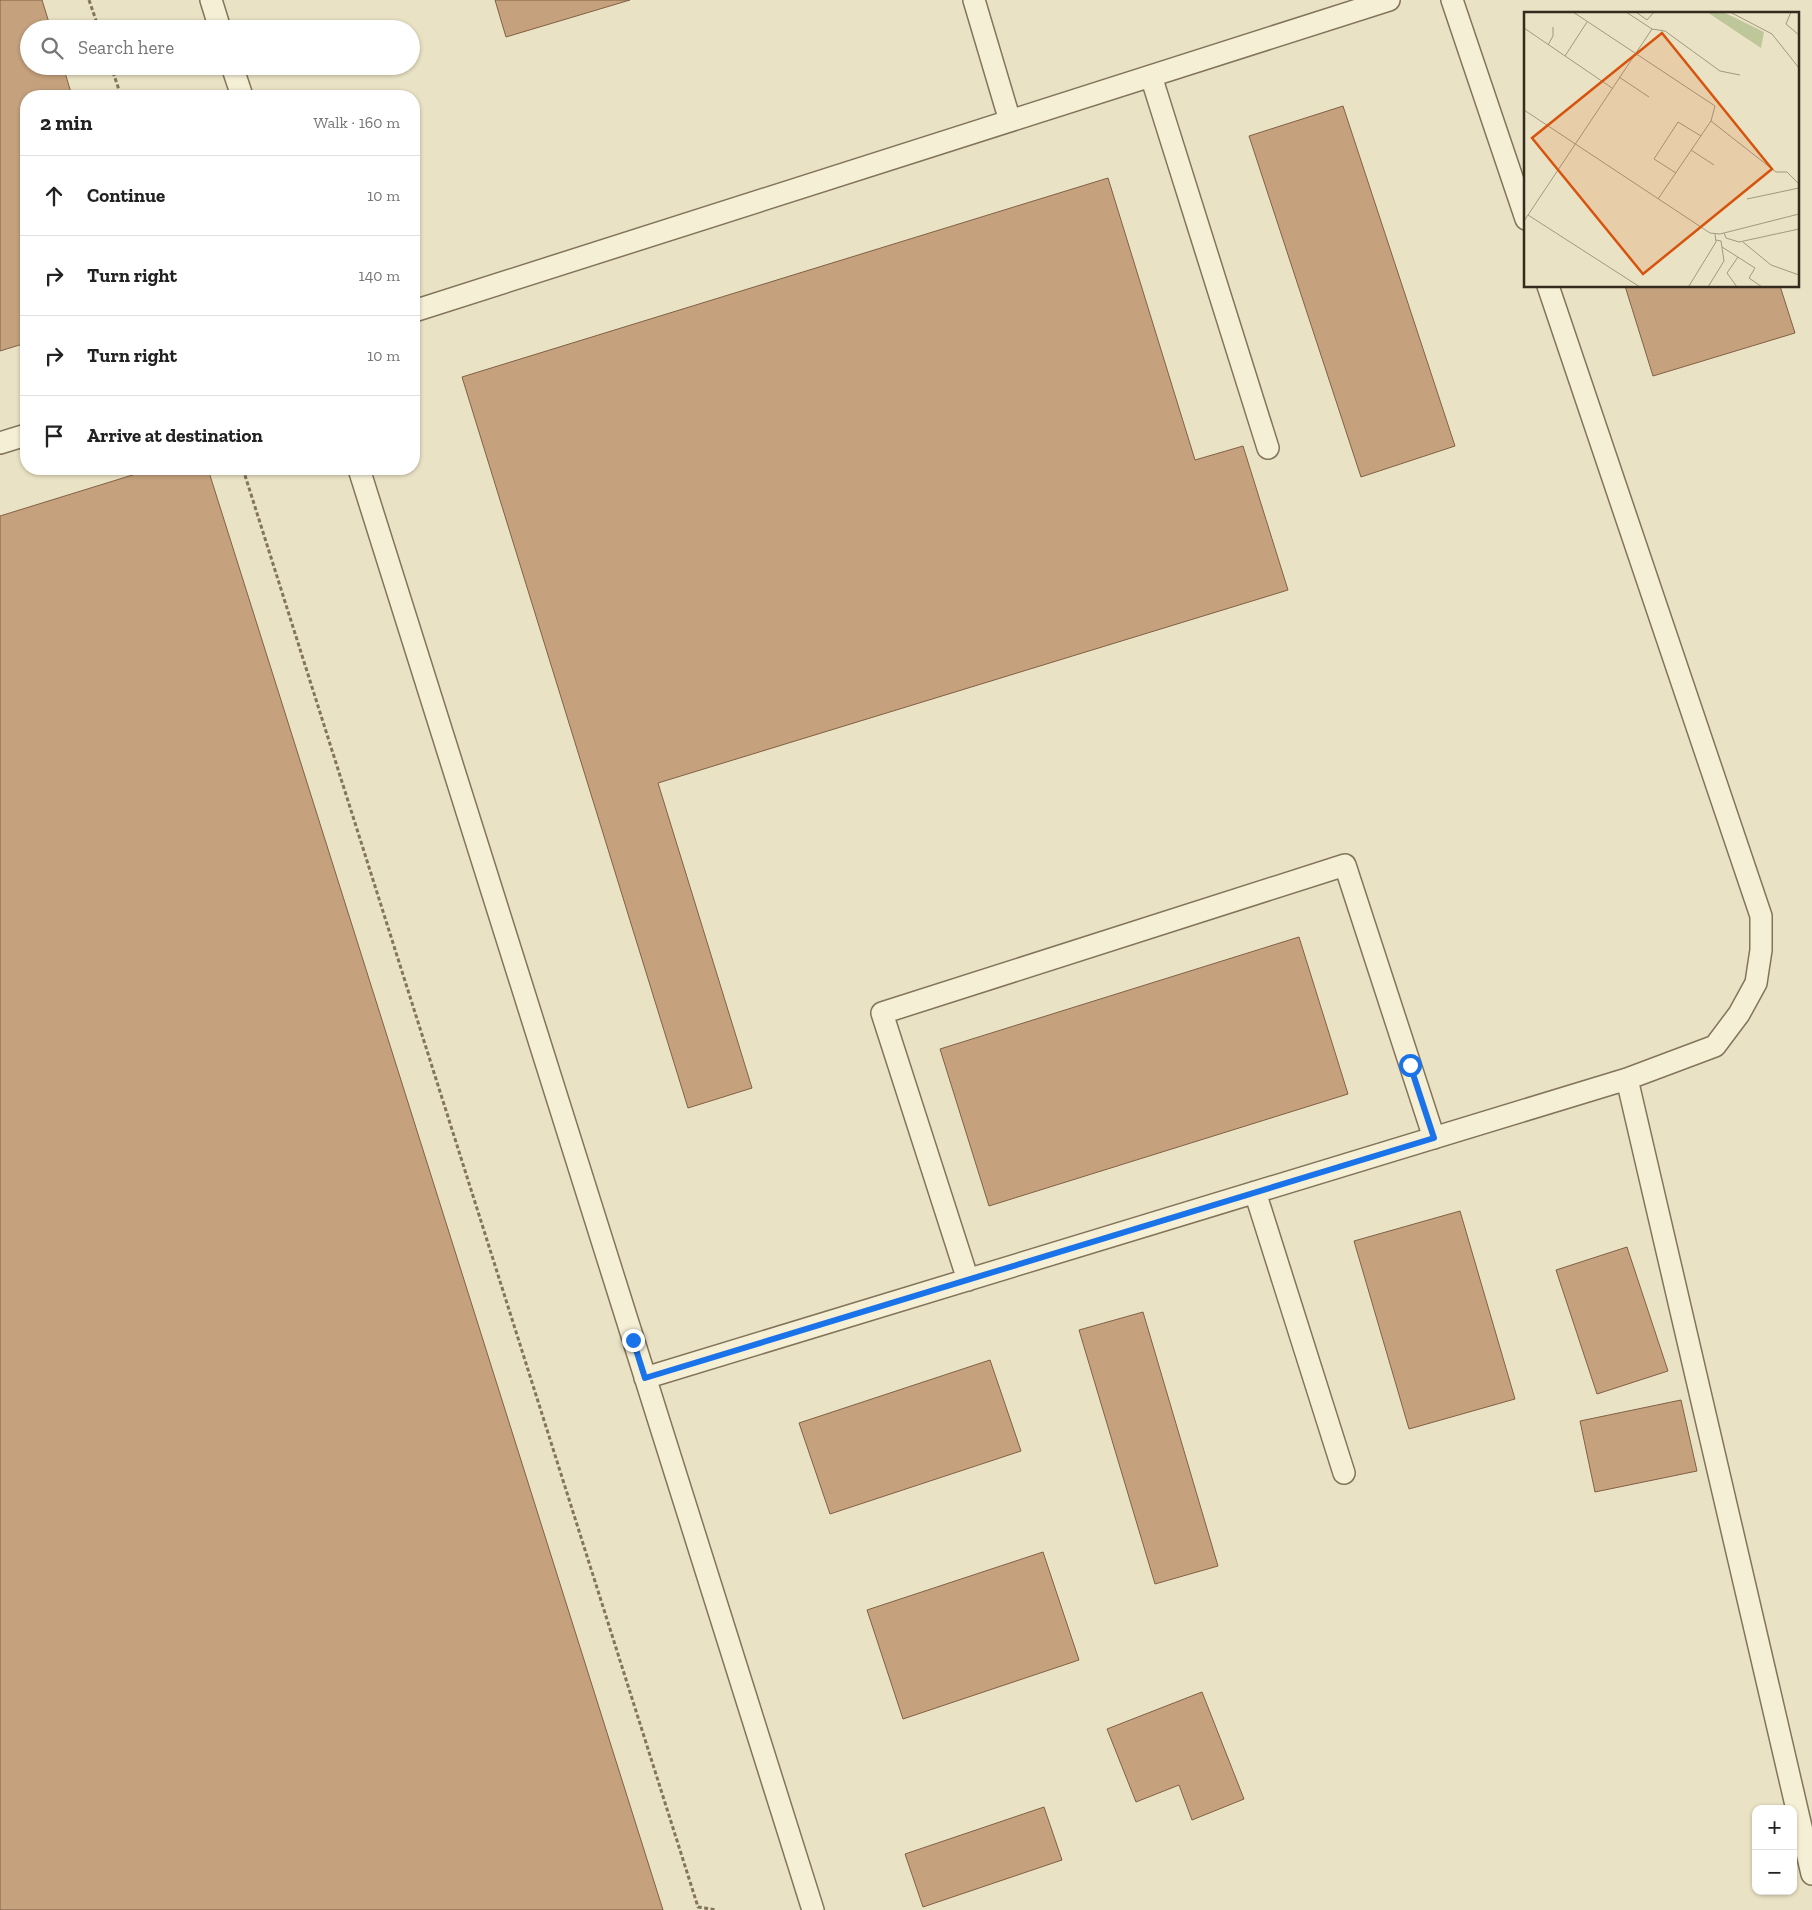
<!DOCTYPE html>
<meta charset="utf-8">
<style>
body{margin:0;font-family:"Zilla Slab",serif;background:#f6f6f6;color:#222}
.controls{position:absolute;right:15px;bottom:15px;display:grid;overflow:hidden;border-radius:10px;box-shadow:0 1px 4px #0004}
.controls button{width:45px;height:45px;display:grid;place-items:center;padding:0;border:0;border-bottom:1px solid #e0e0e0;background:#fff;color:#222;font:25px sans-serif}
.stop{position:absolute;width:15px;height:15px;margin:-11px;border:4px solid #1a73e8;border-radius:50%;background:#fff}
.stop.end{background:#1a73e8;border-color:#fff;box-shadow:0 1px 5px #0008}
.list{margin:0;padding:0;list-style:none}
h2{display:flex;justify-content:space-between;align-items:center;height:65px;margin:0;padding:0 20px;font-size:21px}
h2 small{font-size:16px;font-weight:400;color:#767676}
.list li{display:grid;grid-template-columns:32px 1fr auto;gap:15px;align-items:center;box-sizing:border-box;height:80px;padding:0 20px;border-top:1px solid #e0e0e0}
.list b{display:block;font-size:19px;white-space:nowrap}
.list em{font-size:16px;font-style:normal;color:#767676}
.icon{flex:none;width:28px;height:28px;fill:none;stroke:currentColor;stroke-width:2;stroke-linecap:round;stroke-linejoin:round}
.map{position:relative;flex:none;width:1812px;height:1910px;overflow:hidden}
.search{position:absolute;background:#fff;box-shadow:0 1px 4px #0004;left:20px;top:20px;width:400px;height:55px;display:flex;align-items:center;gap:12px;box-sizing:border-box;padding:0 18px;border-radius:28px;color:#767676;font-size:19px}
.panel{position:absolute;background:#fff;box-shadow:0 1px 4px #0004;left:20px;top:90px;width:400px;height:385px;border-radius:20px}
.map>svg:first-child{display:block}
.building{fill:#c5a17d;stroke:#806144}
.lines{fill:none;stroke-linecap:round;stroke-linejoin:round}
.service-casing{stroke:#83745c;stroke-width:24}
.path{stroke:#83745c;stroke-width:3;stroke-dasharray:4 2.5;stroke-linecap:butt}
.service{stroke:#f5efd6;stroke-width:21}
.route{stroke:#1a73e8;stroke-width:6}
.inset-road{fill:none;stroke:#a19982;stroke-width:1}
.view{fill:#d6540e;fill-opacity:0.15;stroke:#d6540e;stroke-width:2.5}
.inset-edge{fill:none;stroke:#342b1f;stroke-width:2.5}
</style>
<div class="map">
<svg width="1812" height="1910" viewBox="0 0 1812 1910">
<rect width="100%" height="100%" fill="#eae2c4"/>
<path class="building" d="M 0,0 L 42,0 L 51,29 L 29,29 L 29,66 L 63,66 L 72,96 L 26,96 L 26,343 L 0,351 Z
M 495,0 L 630,0 L 506,37 Z
M 1343,106 L 1455,446 L 1361,477 L 1249,136 Z
M 1108,178 L 1195,460 L 1243,446 L 1288,590 L 658,783 L 752,1088 L 688,1108 L 462,377 Z
M 1625,286 L 1780,286 L 1795,333 L 1653,376 Z
M 152,469 L 208,469 L 663,1910 L 0,1910 L 0,516 Z
M 1299,937 L 1348,1094 L 989,1206 L 940,1049 Z
M 1460,1211 L 1515,1399 L 1409,1429 L 1354,1241 Z
M 1627,1247 L 1668,1371 L 1597,1394 L 1556,1270 Z
M 1143,1312 L 1218,1566 L 1155,1584 L 1079,1330 Z
M 990,1360 L 1021,1451 L 830,1514 L 799,1423 Z
M 1681,1400 L 1697,1471 L 1595,1492 L 1580,1421 Z
M 1043,1552 L 1079,1660 L 903,1719 L 867,1610 Z
M 1202,1692 L 1244,1799 L 1192,1820 L 1179,1785 L 1136,1802 L 1107,1729 Z
M 1044,1807 L 1062,1860 L 923,1907 L 905,1854 Z"/>
<g class="lines">
<g class="service-casing">
<path id="service" d="M 211,0 L 220,29
M 974,0 L 1010,121
M 1452,0 L 1526,219
M 232,66 L 242,96
M 1151,76 L 1268,448
M 414,311 L 1389,0
M 0,443 L 26,435
M 359,469 L 813,1910
M 1627,1079 L 1812,1874
M 1255,1192 L 1344,1473
M 968,1280 L 882,1013 L 1345,865 L 1434,1138
M 645,1378 L 1627,1079 L 1715,1046 L 1739,1014 L 1756,983 L 1761,950 L 1761,916 L 1548,286"/>
</g>
<path class="path" d="M 89,0 L 99,29
M 111,66 L 121,96
M 243,469 L 698,1907 L 717,1910"/>
<use href="#service" class="service"/>
</g>
<g class="lines">
<path class="route" d="M 633,1340 L 645,1378 L 1434,1138 L 1410,1065"/>
</g>
<g transform="translate(1524 12)">
<rect width="275" height="275" fill="#eae2c4"/>
<path d="M 183,0 L 199,0 L 240,20 L 237,36 Z" fill="#bec799"/>
<path class="inset-road" d="M 49,0 L 191,94 L 187,109 L 134,187M 102,0 L 128,17M 112,0 L 123,8 L 130,0M 206,0 L 248,22 L 275,56M 267,0 L 262,12 L 275,23M 0,16 L 88,76M 24,33 L 29,24 L 29,15M 41,44 L 63,10M 95,65 L 125,85M 0,98 L 186,221 L 196,222 L 275,202M 187,109 L 252,160 L 263,160 L 275,172M 167,138 L 190,153M 152,161 L 130,147 L 154,110 L 177,124M 223,187 L 275,176M 4,203 L 116,275M 0,209 L 128,17 L 141,19 L 196,59 L 216,63M 200,221 L 202,226 L 215,230 L 275,217M 219,230 L 247,253 L 275,263M 198,235 L 231,256 L 225,266 L 238,275M 165,274 L 192,230 L 191,222M 184,275 L 200,249 L 197,229 L 192,228M 213,275 L 203,261 L 214,245"/>
<path class="view" d="M 138,21 L 248,157 L 119,262 L 8,126 Z"/>
<rect width="275" height="275" class="inset-edge"/>
</g>
</svg>
<div class="controls">
<button>+</button>
<button>−</button>
</div>
<div class="stop" style="left:1410px;top:1065px"></div>
<div class="stop end" style="left:633px;top:1340px"></div>
<div class="search"><svg class="icon" aria-label="search" viewBox="0 0 24 24"><circle cx="10" cy="10" r="6"/><path d="M15 15l6 6"/></svg>Search here</div>
<section class="panel">
<h2>2 min<small>Walk · 160 m</small></h2>
<ul class="list">
<li><svg class="icon" aria-label="ahead" viewBox="0 0 24 24"><path d="M12 20V5M6 11l6-6 6 6"/></svg><div><b>Continue</b></div><em>10 m</em></li>
<li><svg class="icon" aria-label="right" viewBox="0 0 24 24"><path d="M7 20v-9h11M14 6l5 5-5 5"/></svg><div><b>Turn right</b></div><em>140 m</em></li>
<li><svg class="icon" aria-label="right" viewBox="0 0 24 24"><path d="M7 20v-9h11M14 6l5 5-5 5"/></svg><div><b>Turn right</b></div><em>10 m</em></li>
<li><svg class="icon" aria-label="arrive" viewBox="0 0 24 24"><path d="M6 21V4h12l-3 4 3 4H6"/></svg><div><b>Arrive at destination</b></div></li>
</ul>
</section>
</div>
